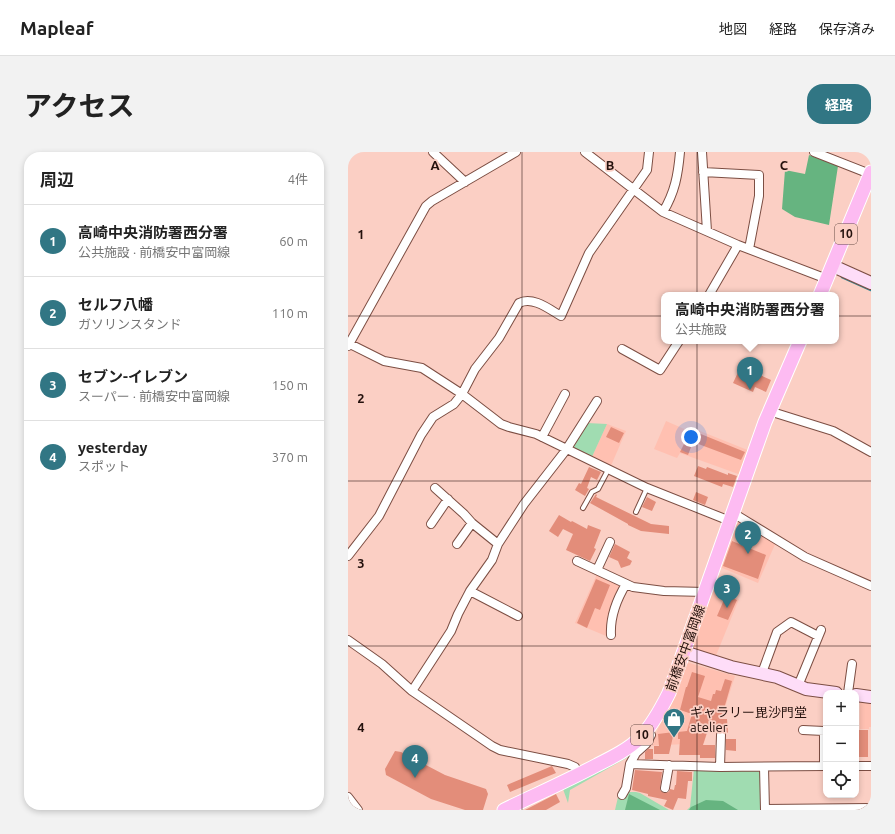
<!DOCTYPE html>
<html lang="ja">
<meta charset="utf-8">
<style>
body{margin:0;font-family:Ubuntu,"Noto Sans JP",sans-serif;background:#f2f2f2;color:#222}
.controls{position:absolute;right:12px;bottom:12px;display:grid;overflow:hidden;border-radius:8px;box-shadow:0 2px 6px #0003}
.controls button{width:36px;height:36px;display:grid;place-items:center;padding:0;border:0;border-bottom:1px solid #e0e0e0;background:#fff;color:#222;font:20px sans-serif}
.you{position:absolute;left:343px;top:285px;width:14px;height:14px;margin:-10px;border:3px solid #fff;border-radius:50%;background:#1a73e8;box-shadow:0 0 0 6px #1a73e833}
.badge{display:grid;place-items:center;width:26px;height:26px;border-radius:50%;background:#317684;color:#fff;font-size:13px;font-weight:700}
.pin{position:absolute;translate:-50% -33px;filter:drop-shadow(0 1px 2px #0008)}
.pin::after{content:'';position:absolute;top:21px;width:14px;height:12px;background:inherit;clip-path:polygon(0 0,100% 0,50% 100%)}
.popup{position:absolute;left:313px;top:140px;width:178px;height:52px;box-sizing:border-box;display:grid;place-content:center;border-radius:8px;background:#fff;filter:drop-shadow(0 1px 3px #0005);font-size:13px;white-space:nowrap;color:#767676}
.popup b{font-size:15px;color:#222}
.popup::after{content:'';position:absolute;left:50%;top:100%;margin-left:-8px;border:8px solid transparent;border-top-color:#fff}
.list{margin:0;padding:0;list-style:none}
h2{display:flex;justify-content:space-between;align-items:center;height:52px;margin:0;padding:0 16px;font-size:17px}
h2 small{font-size:13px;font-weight:400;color:#767676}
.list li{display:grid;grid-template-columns:26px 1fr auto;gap:12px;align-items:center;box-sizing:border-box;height:72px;padding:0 16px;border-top:1px solid #e0e0e0}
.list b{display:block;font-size:15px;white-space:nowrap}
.list p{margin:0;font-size:13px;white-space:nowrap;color:#767676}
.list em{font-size:13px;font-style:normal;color:#767676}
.icon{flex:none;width:22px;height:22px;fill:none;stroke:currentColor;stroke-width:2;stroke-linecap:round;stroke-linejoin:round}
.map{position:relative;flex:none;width:523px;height:658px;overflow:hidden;border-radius:16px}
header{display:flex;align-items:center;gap:24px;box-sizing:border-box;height:56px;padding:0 20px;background:#fff;border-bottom:1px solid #e0e0e0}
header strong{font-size:19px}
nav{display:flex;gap:22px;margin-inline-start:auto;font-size:14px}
.intro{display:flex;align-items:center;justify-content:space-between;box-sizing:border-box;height:96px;padding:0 24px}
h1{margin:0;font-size:28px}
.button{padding:10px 18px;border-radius:16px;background:#317684;color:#fff;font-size:14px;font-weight:700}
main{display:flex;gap:24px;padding:0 24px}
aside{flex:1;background:#fff;border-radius:16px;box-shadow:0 2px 6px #0003}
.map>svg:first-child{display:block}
.built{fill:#ffc0b1}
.green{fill:#a0dcb1}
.forest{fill:#66b480}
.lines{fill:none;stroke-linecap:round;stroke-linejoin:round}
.stream{stroke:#348392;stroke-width:2.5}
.building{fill:#e38d7a}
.lane-casing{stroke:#7c4e43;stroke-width:6}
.street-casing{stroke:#7c4e43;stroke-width:10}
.secondary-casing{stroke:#7c4e43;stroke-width:14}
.primary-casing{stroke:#fff;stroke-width:15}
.lane{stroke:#fff;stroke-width:4}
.street{stroke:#fff;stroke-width:8}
.secondary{stroke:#feddf8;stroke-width:12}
.primary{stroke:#fdbbf2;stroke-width:13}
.grid{fill:none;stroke:#24110d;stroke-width:1;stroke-opacity:0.55}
.labels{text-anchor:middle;stroke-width:3.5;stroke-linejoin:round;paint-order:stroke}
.shield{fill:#fbcfc4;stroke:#644a44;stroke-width:1}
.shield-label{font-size:12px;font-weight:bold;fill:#24110d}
.street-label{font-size:13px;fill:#24110d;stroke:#fbcfc4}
.poi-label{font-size:13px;fill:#24110d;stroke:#fbcfc4;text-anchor:start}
.grid-label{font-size:13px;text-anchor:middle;font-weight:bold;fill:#24110d;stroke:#fbcfc4;stroke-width:3.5;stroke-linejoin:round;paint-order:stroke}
</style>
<header>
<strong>Mapleaf</strong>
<nav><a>地図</a><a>経路</a><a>保存済み</a></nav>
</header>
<div class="intro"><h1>アクセス</h1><a class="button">経路</a></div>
<main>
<aside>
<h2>周辺<small>4件</small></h2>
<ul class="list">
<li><span class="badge">1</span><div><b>高崎中央消防署西分署</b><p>公共施設 · 前橋安中富岡線</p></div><em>60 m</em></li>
<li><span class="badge">2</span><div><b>セルフ八幡</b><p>ガソリンスタンド</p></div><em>110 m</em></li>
<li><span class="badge">3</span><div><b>セブン-イレブン</b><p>スーパー · 前橋安中富岡線</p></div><em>150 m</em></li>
<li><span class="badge">4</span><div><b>yesterday</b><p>スポット</p></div><em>370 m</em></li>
</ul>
</aside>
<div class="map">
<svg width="523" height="658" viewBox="0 0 523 658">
<rect width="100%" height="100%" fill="#fbcfc4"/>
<path class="built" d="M 318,269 L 341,279 L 342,275 L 402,299 L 393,323 L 332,301 L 329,306 L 306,297 Z
M 259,272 L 278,279 L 262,316 L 243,307 Z
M 390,367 L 428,390 L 410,431 L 372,415 Z
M 249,422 L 268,430 L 274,435 L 269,442 L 258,484 L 227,471 Z
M 364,437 L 391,447 L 367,506 L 344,498 L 343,493 Z
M 338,510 L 387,524 L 374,565 L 365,563 L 356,591 L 299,594 L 308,582 Z
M 512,550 L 523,551 L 523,575 L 521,575 L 521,577 L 512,577 Z"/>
<path class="green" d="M 239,271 L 259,272 L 243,307 L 221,296 Z
M 290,594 L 282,604 L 222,638 L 220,651 L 215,637 Z
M 346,617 L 407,617 L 414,622 L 414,658 L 339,658 L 342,655 Z
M 279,640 L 288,640 L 292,641 L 321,658 L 267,658 L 270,645 Z"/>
<path class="forest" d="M 461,3 L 490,14 L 481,73 L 447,65 L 434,57 L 437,18 L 457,22 Z
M 281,642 L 312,658 L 277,658 Z
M 358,648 L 375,649 L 390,658 L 341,658 L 343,655 Z"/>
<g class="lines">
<path class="stream" d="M 494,125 L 523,138"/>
</g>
<path class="building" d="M 393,214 L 399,216 L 397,221 L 410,227 L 412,223 L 423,228 L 418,240 L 407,235 L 405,240 L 385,231 Z
M 263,275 L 276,281 L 271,291 L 258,285 Z
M 343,278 L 397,300 L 393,308 L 345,290 L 340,303 L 332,300 Z
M 350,314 L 358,317 L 359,315 L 380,323 L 380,321 L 389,324 L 385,335 L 375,332 L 374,335 L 346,324 Z
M 241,315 L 253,320 L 249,328 L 243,325 L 239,336 L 241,337 L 237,344 L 227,338 L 231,331 L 233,332 Z
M 348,340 L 360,345 L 357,353 L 345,348 Z
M 248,342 L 249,343 L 248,345 L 303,372 L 321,374 L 321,382 L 293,379 L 280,373 L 280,372 L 242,351 Z
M 299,345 L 308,350 L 304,359 L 294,355 Z
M 211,363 L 223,370 L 224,369 L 239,377 L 240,373 L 253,378 L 246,396 L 248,397 L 242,409 L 218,398 L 225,382 L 215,377 L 210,385 L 201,379 Z
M 384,389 L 418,403 L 410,427 L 375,414 Z
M 267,392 L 282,400 L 279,406 L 284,409 L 282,413 L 273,416 L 270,409 L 261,405 Z
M 248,427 L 262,433 L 252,458 L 247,456 L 239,476 L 229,471 Z
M 378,443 L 389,448 L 380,468 L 369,464 Z
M 344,520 L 357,524 L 350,545 L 363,549 L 365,542 L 367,542 L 368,538 L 373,539 L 377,527 L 384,529 L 373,567 L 379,567 L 380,581 L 376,578 L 361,574 L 355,593 L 367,593 L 367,606 L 352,606 L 352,603 L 331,603 L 332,587 L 330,587 L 330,580 L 339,579 L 344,562 L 332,558 L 338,535 L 339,535 Z
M 508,578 L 520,578 L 520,605 L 508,605 Z
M 326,580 L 321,602 L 306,602 L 306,594 L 311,594 L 310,582 Z
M 378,587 L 388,587 L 388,599 L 378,598 Z
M 300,597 L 305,597 L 305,607 L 297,607 L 297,600 Z
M 47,599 L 53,600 L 97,623 L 138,637 L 140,642 L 135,658 L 117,658 L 83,647 L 38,623 L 37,617 Z
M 204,614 L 208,621 L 162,640 L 159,633 Z
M 287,618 L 314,620 L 312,638 L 316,641 L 321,640 L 322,637 L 326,638 L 327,633 L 328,633 L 329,619 L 344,620 L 344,629 L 340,629 L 338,647 L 330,646 L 325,658 L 316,654 L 319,648 L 300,644 L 300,642 L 284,638 Z
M 208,642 L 212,650 L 198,658 L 177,658 Z"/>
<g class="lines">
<g class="lane-casing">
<path id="lane" d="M 235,356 L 244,340 L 250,337 L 260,318
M 288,360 L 299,336"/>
</g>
<g class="street-casing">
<path id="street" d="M 85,0 L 117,30
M 237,0 L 315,60 L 390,93 L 479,127
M 354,0 L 359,79
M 466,0 L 522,22
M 355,20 L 411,23 L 411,44 L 401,97
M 315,60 C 327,40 330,23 332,0
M 361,143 L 390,93
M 0,191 L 36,209 L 74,216 L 114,242 L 153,272 L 161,275 L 188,282 L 299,336 L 382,369
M 0,194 L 78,54 L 84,49 L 168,0
M 274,197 L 312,218 L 331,189
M 421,259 L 485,279 L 523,300
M 194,285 L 217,242
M 87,336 L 116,362 L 124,371 L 150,392
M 385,361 L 457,405 L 523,434
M 83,372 L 100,347
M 109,392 L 124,371
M 0,404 L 31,364 L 73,283 L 85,265 L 106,252 L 114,242 L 127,217 L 151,186 L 171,151 C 185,144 201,157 213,164 L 241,101 L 299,18 L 301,0
M 229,409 L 285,435 L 316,439 L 357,440
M 249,418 L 262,390
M 170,464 L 122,439 L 144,408 L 150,392 L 176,352 L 218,298 L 249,249
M 263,483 C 262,466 269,447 278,432
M 0,488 L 34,512 L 64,539 L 144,594 L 152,598 L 220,612 L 227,615 L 231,622
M 414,521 L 429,480 L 443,470 L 470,484
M 450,534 L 473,478
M 64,539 L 103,479 L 110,462 L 122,439
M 500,541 L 504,512
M 455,578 L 476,579 L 476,614
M 282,612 L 372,615 L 478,614
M 508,614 L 523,614
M 372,615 L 373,583
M 416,615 L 417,658
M 317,636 L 321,613
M 274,643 L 278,636 L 282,612 L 288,601 L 298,592 L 303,583 L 300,577
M 0,645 L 10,658
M 417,657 L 523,656"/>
</g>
<g class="secondary-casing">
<path id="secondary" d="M 485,114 L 523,131
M 336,500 L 383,515 L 429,525 L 458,537 L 488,541
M 508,543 L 523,545"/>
</g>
<g class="primary-casing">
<path id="primary" d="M 472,143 L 523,20
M 156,658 C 187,643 219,629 249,613 C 265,605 281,597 293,585 C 305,572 313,557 321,541 L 417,270 L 452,189"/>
</g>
<use href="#lane" class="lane"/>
<use href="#street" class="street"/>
<use href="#secondary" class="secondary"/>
<use href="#primary" class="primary"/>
</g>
<path class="grid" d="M 174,0 L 174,658M 349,0 L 349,658M 0,164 L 523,164M 0,329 L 523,329M 0,494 L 523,494"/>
<defs>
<g id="shop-pin" transform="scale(1.15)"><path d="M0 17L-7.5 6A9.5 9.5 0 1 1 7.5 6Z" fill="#317684" stroke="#fbcfc4"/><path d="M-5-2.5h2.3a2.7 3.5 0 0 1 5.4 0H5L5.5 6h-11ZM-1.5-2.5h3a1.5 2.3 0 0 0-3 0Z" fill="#fff"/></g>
</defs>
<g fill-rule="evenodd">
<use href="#shop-pin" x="326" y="567"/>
</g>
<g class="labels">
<g class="shield">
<rect x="487" y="72" width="22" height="20" rx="3"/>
<rect x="283" y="573" width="22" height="20" rx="3"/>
</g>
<g class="shield-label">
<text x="498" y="86">10</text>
<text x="294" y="587">10</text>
</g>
<g class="street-label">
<text transform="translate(337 496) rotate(-70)" y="5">前橋安中富岡線</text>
</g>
<g class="poi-label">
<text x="342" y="565">ギャラリー毘沙門堂<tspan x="342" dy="15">atelier</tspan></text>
</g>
</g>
<g class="grid-label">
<text x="87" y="18">A</text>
<text x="262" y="18">B</text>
<text x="436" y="18">C</text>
<text x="13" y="87">1</text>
<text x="13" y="251">2</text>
<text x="13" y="416">3</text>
<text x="13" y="580">4</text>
</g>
</svg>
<div class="controls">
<button>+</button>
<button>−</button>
<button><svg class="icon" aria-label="locate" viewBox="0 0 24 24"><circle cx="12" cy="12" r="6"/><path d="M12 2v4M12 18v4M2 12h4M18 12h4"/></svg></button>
</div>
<div class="you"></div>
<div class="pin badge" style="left:402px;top:238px">1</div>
<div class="popup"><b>高崎中央消防署西分署</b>公共施設</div>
<div class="pin badge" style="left:400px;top:402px">2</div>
<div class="pin badge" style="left:379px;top:456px">3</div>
<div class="pin badge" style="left:67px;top:626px">4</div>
</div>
</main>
